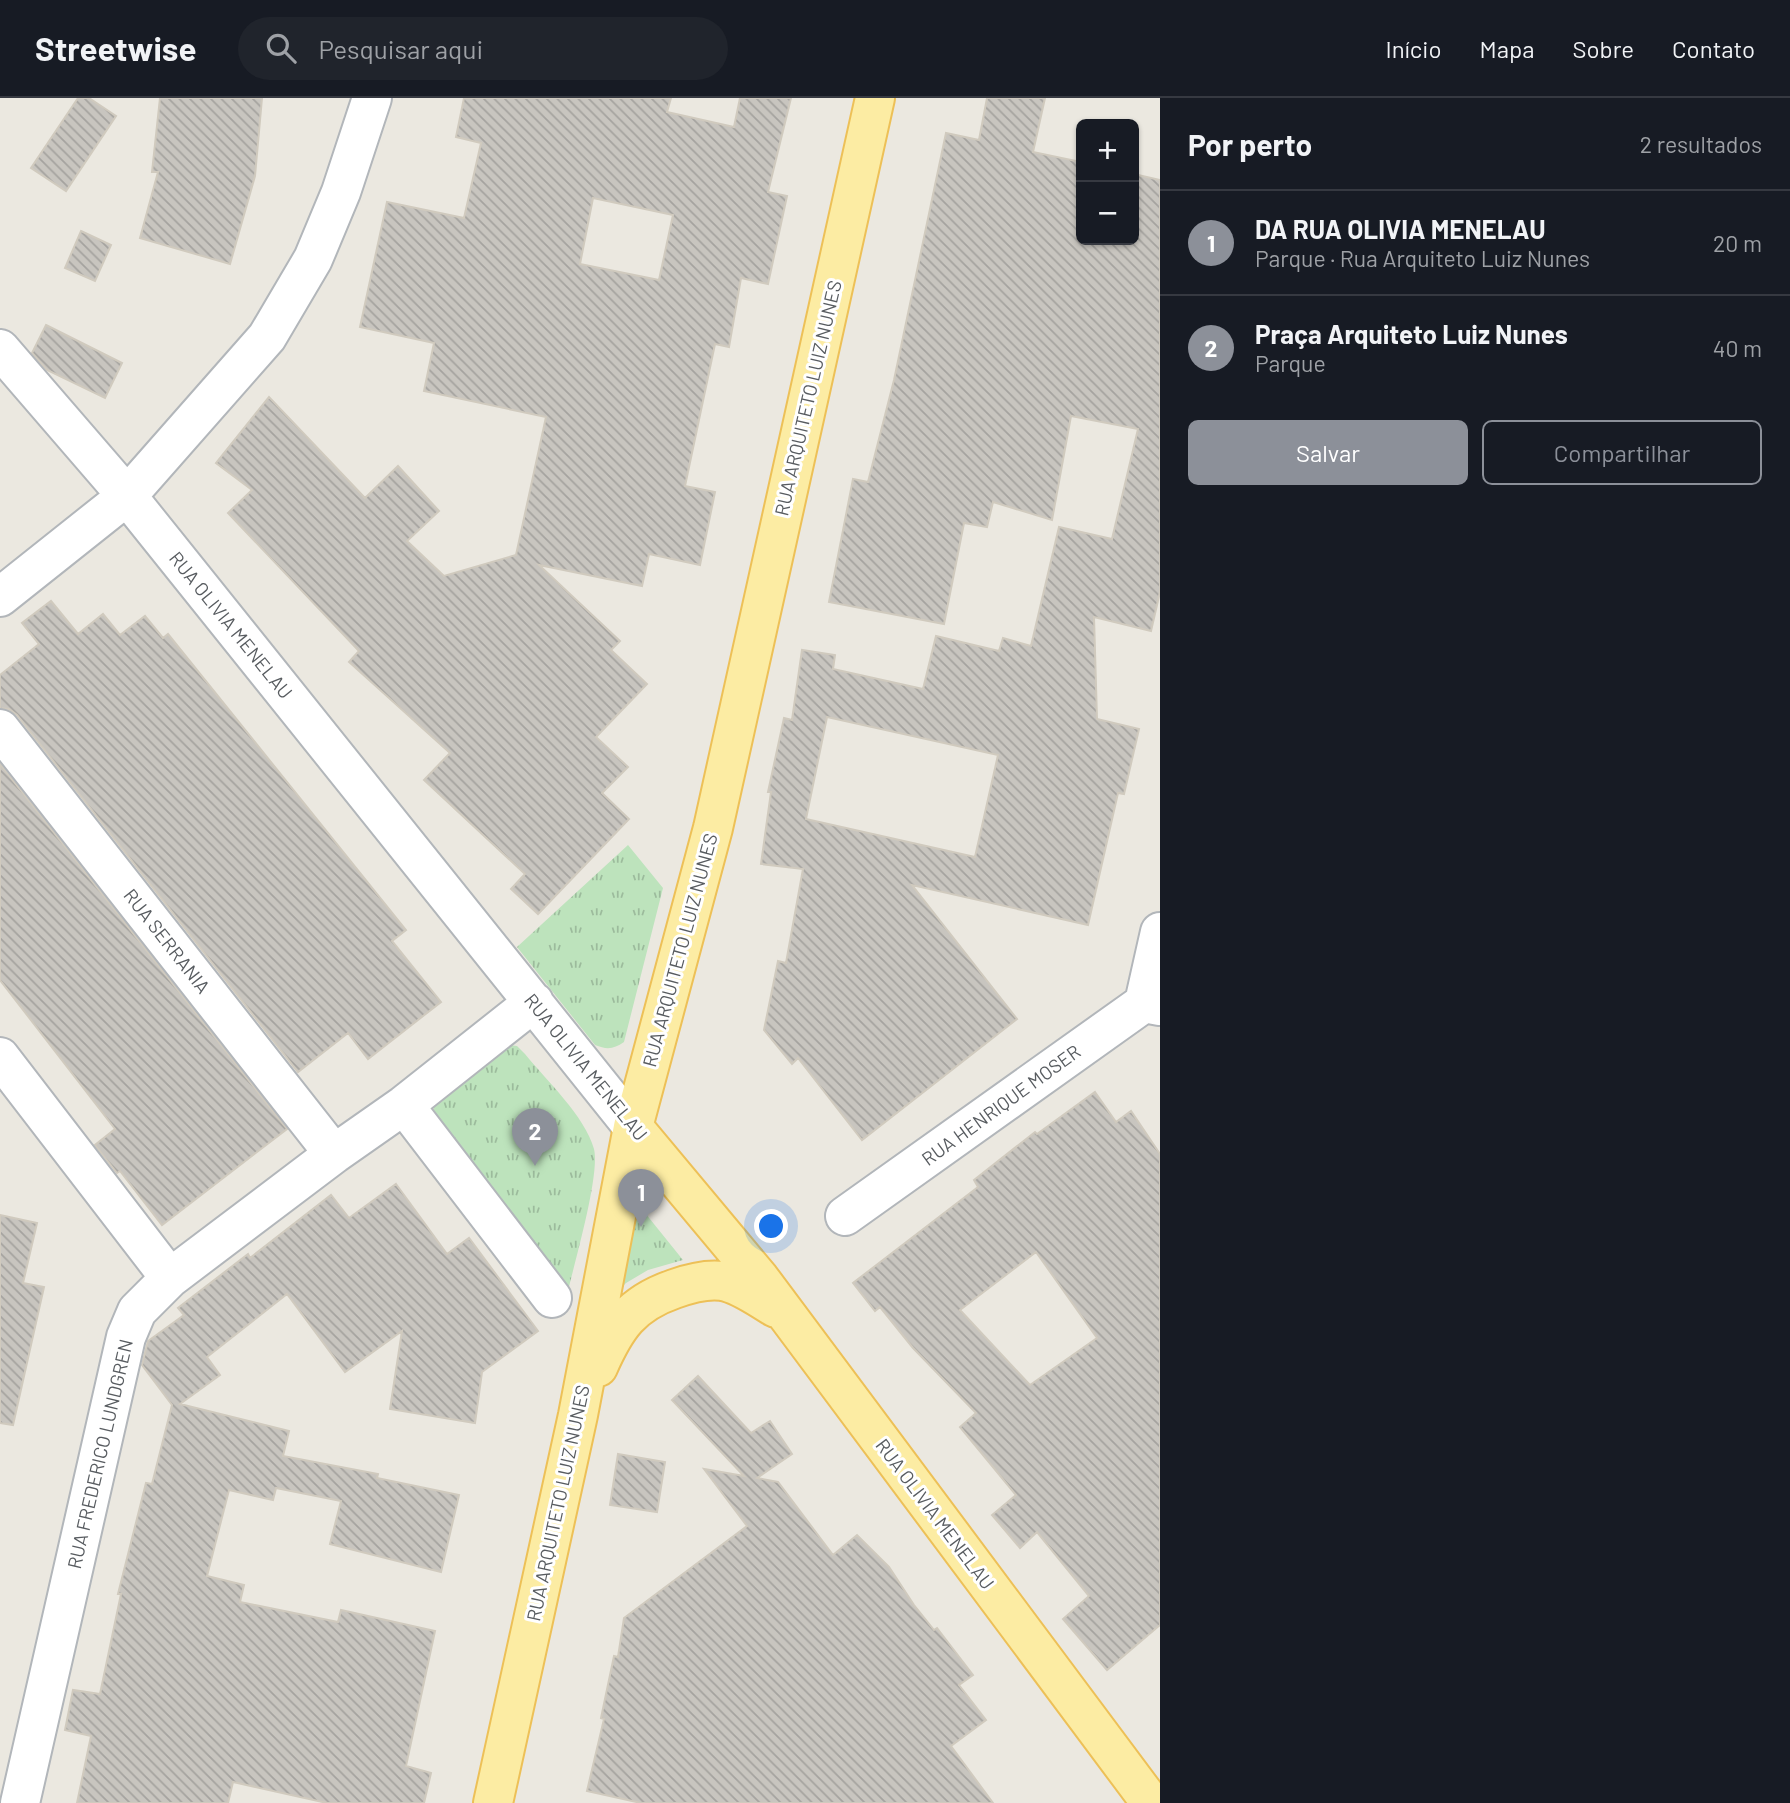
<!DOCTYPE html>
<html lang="pt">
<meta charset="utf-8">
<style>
body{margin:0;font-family:Barlow,sans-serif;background:#20242c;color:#f1f3f6}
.controls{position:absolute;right:21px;top:21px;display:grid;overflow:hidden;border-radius:10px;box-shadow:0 2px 5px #0004}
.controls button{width:63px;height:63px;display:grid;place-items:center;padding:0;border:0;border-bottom:2px solid #363941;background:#171b24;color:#f1f3f6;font:35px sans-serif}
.you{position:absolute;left:772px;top:1129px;width:24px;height:24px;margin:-18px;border:5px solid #fff;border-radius:50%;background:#1a73e8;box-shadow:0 0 0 10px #1a73e833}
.badge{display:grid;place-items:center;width:46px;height:46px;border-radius:50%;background:#8c9099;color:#fff;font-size:23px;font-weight:700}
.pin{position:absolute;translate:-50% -58px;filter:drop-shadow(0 2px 4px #0008)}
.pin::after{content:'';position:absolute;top:37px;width:24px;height:21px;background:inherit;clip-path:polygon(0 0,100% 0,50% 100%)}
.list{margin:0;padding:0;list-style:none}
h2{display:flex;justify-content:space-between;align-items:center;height:91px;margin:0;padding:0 28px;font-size:30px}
h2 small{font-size:23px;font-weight:400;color:#9ea1a6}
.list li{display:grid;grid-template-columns:46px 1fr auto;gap:21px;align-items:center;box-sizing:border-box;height:105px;padding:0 28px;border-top:2px solid #363941}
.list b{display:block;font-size:26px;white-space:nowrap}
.list p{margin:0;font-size:23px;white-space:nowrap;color:#9ea1a6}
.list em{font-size:23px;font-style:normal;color:#9ea1a6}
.actions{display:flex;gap:14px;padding:21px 28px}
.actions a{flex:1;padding:16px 0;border:2px solid #8c9099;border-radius:10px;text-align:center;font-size:24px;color:#8c9099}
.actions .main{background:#8c9099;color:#fff}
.icon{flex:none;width:38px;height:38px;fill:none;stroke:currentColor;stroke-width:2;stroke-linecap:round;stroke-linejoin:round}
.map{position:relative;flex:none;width:1160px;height:1705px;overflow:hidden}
header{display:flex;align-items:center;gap:42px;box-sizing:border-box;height:98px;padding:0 35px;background:#171b24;border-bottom:2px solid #363941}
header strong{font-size:33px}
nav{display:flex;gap:38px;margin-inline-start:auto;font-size:24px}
.search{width:490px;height:63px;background:#20242c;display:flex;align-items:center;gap:18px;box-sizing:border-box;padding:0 24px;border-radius:38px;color:#9ea1a6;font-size:26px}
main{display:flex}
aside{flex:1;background:#171b24}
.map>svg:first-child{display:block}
.park{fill:url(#park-tufts)}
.building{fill:url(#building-back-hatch);stroke:#d0cabe;stroke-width:2;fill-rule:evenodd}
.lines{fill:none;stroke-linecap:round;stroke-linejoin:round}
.minor-casing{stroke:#b2b6ba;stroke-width:42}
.major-casing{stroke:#edc057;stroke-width:42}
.minor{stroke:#fff;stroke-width:38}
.major{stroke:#fceca3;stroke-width:38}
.labels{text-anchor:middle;stroke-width:6;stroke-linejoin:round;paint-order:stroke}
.street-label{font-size:19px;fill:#585c60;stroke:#fff}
</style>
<header>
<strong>Streetwise</strong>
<div class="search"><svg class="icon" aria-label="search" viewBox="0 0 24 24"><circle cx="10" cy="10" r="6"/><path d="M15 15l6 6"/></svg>Pesquisar aqui</div>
<nav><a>Início</a><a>Mapa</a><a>Sobre</a><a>Contato</a></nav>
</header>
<main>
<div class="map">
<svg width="1160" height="1705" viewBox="0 0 1160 1705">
<defs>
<pattern id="park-tufts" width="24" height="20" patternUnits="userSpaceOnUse" patternTransform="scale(1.75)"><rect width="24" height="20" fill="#bde3bc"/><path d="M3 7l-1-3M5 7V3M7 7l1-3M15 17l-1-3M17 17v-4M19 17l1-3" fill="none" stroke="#9cbb9c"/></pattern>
<pattern id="building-back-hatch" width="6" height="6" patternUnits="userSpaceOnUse" patternTransform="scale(1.75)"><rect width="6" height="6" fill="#c8c5bf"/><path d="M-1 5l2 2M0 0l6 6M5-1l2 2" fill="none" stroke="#a5a39f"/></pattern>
</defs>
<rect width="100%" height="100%" fill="#ebe8e0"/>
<path class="park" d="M 628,747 L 663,790 L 624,944 C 614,951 607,952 595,947 L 517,849 Z
M 509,947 L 517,948 L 525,956 C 546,982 585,1018 594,1051 C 600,1076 576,1159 569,1189 L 566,1189 L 436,1019 L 433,1008 Z
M 633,1100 L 683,1162 L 648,1172 L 626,1185 L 614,1197 Z"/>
<path class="building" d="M 78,0 L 89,0 L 116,18 L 66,93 L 31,70 Z
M 160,0 L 262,0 L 255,78 L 230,166 L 140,140 L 158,74 L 152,74 Z
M 464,0 L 671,0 L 667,14 L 734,29 L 740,0 L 791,0 L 768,94 L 787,98 L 768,186 L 741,180 L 729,249 L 715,246 L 685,388 L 715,394 L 700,467 L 649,456 L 642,488 L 539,467 L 620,543 L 611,552 L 647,586 L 596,639 L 628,669 L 602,695 L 629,721 L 538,816 L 511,791 L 525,776 L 424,682 L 450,655 L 349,564 L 359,553 L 228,415 L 252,392 L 216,365 L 269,299 L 365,400 L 398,368 L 439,413 L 407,443 L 444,478 L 516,457 L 546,319 L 424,293 L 434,245 L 360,229 L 387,104 L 464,120 L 481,45 L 456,39 ZM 593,100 L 673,117 L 659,182 L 580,166 Z
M 987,0 L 1045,0 L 1033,54 L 1081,64 L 1081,142 L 1134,142 L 1134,76 L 1160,82 L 1160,494 L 1151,533 L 1094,519 L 1097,621 L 1139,631 L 1124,696 L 1118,695 L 1088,827 L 912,787 L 1017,921 L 862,1042 L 798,960 L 792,966 L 764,932 L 778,863 L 786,865 L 803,771 L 761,766 L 771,694 L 768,694 L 784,620 L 792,622 L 802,552 L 835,557 L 833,571 L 923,591 L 936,538 L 999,553 L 1003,540 L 1031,548 L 1059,429 L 1112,441 L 1138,331 L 1071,318 L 1052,422 L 993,404 L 987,429 L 964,425 L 944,526 L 829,504 L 853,381 L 868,384 L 894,282 L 946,35 L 979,42 ZM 827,619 L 998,657 L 975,759 L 806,721 Z
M 81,133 L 111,147 L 95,183 L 65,170 Z
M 46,227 L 122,265 L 105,300 L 47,272 L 32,255 Z
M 51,503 L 78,536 L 103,516 L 120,537 L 145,518 L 163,540 L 168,536 L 406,832 L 392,843 L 441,904 L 368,961 L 348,935 L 298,974 L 17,617 L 9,611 L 0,610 L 0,577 L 39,546 L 22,525 Z
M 0,666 L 287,1031 L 162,1127 L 120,1073 L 117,1075 L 95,1047 L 115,1031 L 0,882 Z
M 1095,994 L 1116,1024 L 1131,1013 L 1160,1056 L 1160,1527 L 1107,1572 L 1063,1521 L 1089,1498 L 1037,1434 L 1020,1450 L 992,1417 L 1016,1397 L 960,1329 L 976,1315 L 913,1250 L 880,1209 L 875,1213 L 853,1185 L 978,1089 L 974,1082 L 1035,1034 L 1037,1036 ZM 1036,1154 L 1097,1240 L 1030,1287 L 960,1212 Z
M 396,1086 L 447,1156 L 469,1140 L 538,1233 L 482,1274 L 475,1325 L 390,1311 L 402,1233 L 345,1274 L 287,1196 L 207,1259 L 220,1277 L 180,1306 L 289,1333 L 283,1358 L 378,1376 L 377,1380 L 459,1397 L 441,1474 L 330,1446 L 341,1403 L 276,1390 L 273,1402 L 229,1392 L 207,1478 L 244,1487 L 240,1504 L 338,1524 L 341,1512 L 435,1533 L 406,1668 L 431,1675 L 424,1705 L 327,1705 L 233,1684 L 228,1705 L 77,1705 L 91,1638 L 65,1632 L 73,1592 L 100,1596 L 121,1496 L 118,1496 L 146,1385 L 152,1386 L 172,1307 L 142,1267 L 148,1243 L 184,1217 L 178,1210 L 248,1156 L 250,1160 L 331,1097 L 349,1120 Z
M 0,1117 L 37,1125 L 23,1185 L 44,1189 L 13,1327 L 0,1325 Z
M 698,1278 L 751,1335 L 770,1323 L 792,1356 L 757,1380 L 778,1384 L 833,1457 L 857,1437 L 889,1469 L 914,1507 L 934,1532 L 937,1530 L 973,1577 L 959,1587 L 986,1622 L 951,1648 L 993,1705 L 641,1705 L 587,1693 L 604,1621 L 601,1620 L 614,1558 L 618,1559 L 624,1520 L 747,1428 L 704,1371 L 744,1378 L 672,1302 Z
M 618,1356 L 665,1364 L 657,1414 L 610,1407 Z"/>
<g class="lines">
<g class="minor-casing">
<path id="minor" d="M 0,251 L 127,398 L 633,1029
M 0,499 L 127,398 L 267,239 L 313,161 L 341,94 L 372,0
M 0,631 L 334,1056
M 1144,905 L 1160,834
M 0,959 L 170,1180
M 404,1007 L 552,1200
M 845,1118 L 1144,905 L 1160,908
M 20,1705 L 126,1239 L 137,1213 L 170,1180 L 334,1056 L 404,1007 L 534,904"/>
</g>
<g class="major-casing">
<path id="major" d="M 633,1029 L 760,1181 L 1151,1705
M 598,1269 C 616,1228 631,1206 674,1191 C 688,1186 707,1181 722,1183 C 741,1186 760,1201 776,1210
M 493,1705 L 578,1317 L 633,1029 L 713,730 L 875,0"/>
</g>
<use href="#minor" class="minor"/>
<use href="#major" class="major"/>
</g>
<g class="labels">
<g class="street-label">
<text transform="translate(808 300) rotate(-77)" y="7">RUA ARQUITETO LUIZ NUNES</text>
<text transform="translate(231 527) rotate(51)" y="7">RUA OLIVIA MENELAU</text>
<text transform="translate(167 843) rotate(52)" y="7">RUA SERRANIA</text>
<text transform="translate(680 852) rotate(-75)" y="7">RUA ARQUITETO LUIZ NUNES</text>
<text transform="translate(586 969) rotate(51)" y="7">RUA OLIVIA MENELAU</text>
<text transform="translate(1001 1007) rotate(-36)" y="7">RUA HENRIQUE MOSER</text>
<text transform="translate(100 1356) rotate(-77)" y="7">RUA FREDERICO LUNDGREN</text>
<text transform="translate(558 1405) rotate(-78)" y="7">RUA ARQUITETO LUIZ NUNES</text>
<text transform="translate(935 1416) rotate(53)" y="7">RUA OLIVIA MENELAU</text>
</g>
</g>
</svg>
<div class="controls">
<button>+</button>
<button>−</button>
</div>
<div class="you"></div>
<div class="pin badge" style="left:641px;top:1129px">1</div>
<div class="pin badge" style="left:535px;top:1068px">2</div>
</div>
<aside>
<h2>Por perto<small>2 resultados</small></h2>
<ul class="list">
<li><span class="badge">1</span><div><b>DA RUA OLIVIA MENELAU</b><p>Parque · Rua Arquiteto Luiz Nunes</p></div><em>20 m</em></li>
<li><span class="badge">2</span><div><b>Praça Arquiteto Luiz Nunes</b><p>Parque</p></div><em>40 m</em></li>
</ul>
<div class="actions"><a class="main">Salvar</a><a>Compartilhar</a></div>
</aside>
</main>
